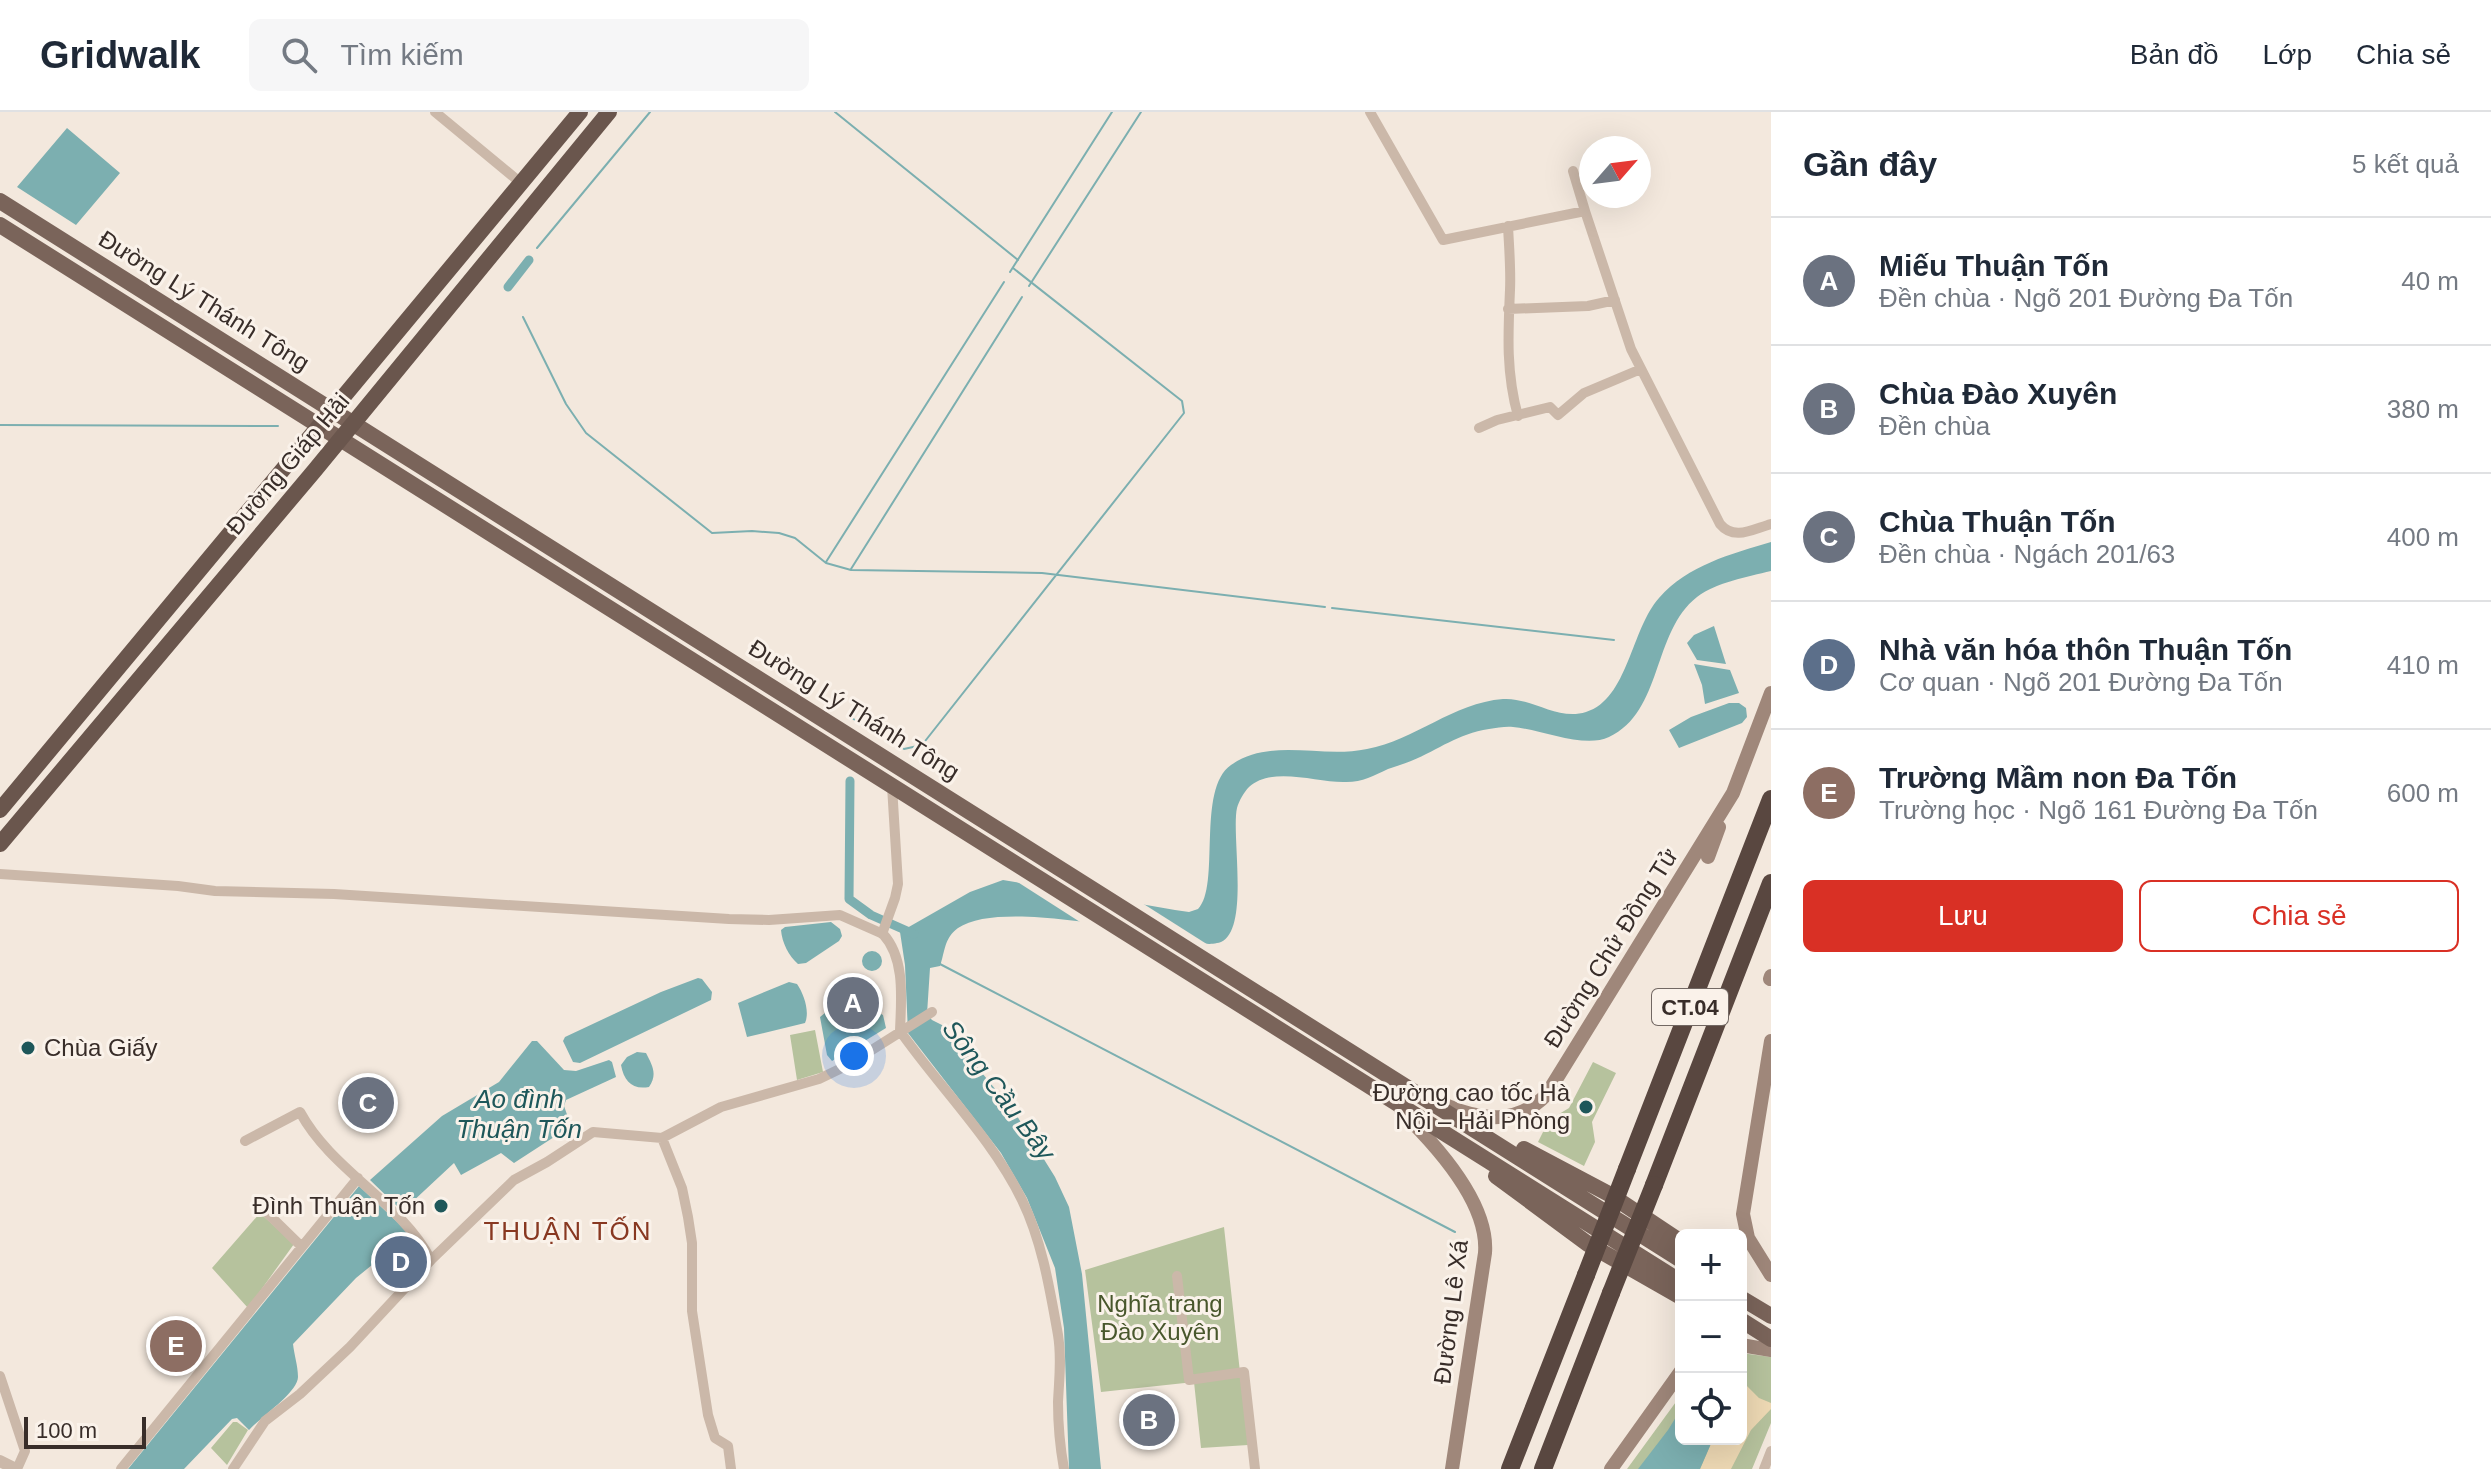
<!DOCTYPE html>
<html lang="vi">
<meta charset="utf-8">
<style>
body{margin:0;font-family:Helvetica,sans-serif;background:#f6f6f7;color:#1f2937}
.controls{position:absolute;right:24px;bottom:24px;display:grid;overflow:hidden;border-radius:12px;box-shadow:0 8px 32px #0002}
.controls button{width:72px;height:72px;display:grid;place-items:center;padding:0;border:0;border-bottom:2px solid #e0e1e3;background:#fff;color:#1f2937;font:40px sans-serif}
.compass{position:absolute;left:1579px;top:24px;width:72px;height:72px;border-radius:50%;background:#fff;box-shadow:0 8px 32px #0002;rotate:62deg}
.scale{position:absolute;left:24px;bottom:20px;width:122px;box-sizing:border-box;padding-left:8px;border:4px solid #382d29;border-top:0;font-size:22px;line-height:28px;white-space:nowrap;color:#382d29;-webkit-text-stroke:6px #faf2ea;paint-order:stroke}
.you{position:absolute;left:854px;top:944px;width:28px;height:28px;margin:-20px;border:6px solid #fff;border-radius:50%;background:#1a73e8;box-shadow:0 0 0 12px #1a73e833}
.badge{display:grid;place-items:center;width:52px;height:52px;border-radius:50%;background:#d93025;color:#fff;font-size:26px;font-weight:700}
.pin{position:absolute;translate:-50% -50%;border:4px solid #fff;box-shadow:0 2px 8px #0006}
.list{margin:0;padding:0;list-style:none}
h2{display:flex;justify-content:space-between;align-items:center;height:104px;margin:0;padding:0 32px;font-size:34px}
h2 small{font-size:26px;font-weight:400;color:#747a83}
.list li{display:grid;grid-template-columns:52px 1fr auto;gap:24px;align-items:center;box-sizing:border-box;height:128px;padding:0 32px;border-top:2px solid #e0e1e3}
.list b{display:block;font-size:30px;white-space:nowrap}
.list p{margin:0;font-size:26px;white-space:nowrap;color:#747a83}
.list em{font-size:26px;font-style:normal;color:#747a83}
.actions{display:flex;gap:16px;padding:24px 32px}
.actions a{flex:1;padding:18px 0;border:2px solid #d93025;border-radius:12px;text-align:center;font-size:28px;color:#d93025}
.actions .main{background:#d93025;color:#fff}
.icon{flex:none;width:44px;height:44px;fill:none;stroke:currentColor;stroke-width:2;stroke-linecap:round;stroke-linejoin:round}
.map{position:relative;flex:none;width:1771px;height:1357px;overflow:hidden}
header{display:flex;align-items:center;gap:48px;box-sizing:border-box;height:112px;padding:0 40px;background:#fff;border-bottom:2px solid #e0e1e3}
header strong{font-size:38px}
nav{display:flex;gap:44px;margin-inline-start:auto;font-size:28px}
.search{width:560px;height:72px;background:#f6f6f7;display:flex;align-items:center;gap:20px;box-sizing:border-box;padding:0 28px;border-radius:12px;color:#747a83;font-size:30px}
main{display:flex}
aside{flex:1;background:#fff}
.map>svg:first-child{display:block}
.green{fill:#b6c29d}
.sand{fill:#eed9b4}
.water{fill:#7cafb0}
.pier{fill:#f3e8dd}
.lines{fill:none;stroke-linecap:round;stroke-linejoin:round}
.stream{stroke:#7cafb0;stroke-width:2}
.canal{stroke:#7cafb0;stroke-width:9}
.minor{stroke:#cbb8a9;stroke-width:10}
.tertiary{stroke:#cbb8a9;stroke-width:12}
.secondary{stroke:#9f877a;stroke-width:14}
.primary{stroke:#7a645a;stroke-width:16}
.trunk{stroke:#6a564d;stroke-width:16}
.motorway{stroke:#594740;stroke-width:18}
.motorway-bridge{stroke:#594740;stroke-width:18}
.poi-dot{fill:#1e575a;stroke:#faf2ea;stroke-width:3}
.labels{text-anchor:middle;stroke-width:6;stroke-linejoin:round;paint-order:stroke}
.shield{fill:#faf2ea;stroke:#726863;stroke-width:2}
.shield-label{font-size:22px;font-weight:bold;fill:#382d29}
.street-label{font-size:24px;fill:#382d29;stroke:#faf2ea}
.poi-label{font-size:24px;fill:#382d29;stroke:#faf2ea;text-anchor:end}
.park-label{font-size:24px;fill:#48572c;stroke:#faf2ea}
.water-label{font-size:26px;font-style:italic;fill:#1e575a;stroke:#faf2ea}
.neighbourhood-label{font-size:26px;letter-spacing:2px;fill:#883821;stroke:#faf2ea}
</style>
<header>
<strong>Gridwalk</strong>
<div class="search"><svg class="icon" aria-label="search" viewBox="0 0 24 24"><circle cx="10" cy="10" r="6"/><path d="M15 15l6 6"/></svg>Tìm kiếm</div>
<nav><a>Bản đồ</a><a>Lớp</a><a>Chia sẻ</a></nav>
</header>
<main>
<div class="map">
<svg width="1771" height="1357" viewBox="0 0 1771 1357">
<rect width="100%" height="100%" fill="#f3e8dd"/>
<path class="green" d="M 815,918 L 823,960 L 797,968 L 790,923 Z
M 1593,950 L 1616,961 L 1592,1010 L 1595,1030 L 1584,1054 L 1538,1030 L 1549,1008 L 1569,996 Z
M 260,1101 L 294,1132 L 248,1196 L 212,1156 Z
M 1224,1115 L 1248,1333 L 1201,1336 L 1194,1270 L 1101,1280 L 1085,1158 Z
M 1741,1241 L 1771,1245 L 1771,1311 L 1752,1357 L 1627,1357 L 1681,1283 L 1681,1327 L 1741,1327 Z
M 233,1310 L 237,1310 L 248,1318 L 227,1353 L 211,1336 Z"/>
<path class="sand" d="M 1746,1273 L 1759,1286 L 1771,1291 L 1771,1297 L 1751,1318 L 1731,1357 L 1700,1357 L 1713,1327 L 1741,1327 L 1741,1281 Z"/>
<path class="water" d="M 67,16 L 120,61 L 76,113 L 17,75 Z
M 1771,430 L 1771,459 C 1747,465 1717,470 1697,485 C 1652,520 1663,600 1609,625 C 1584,637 1540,617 1513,615 C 1506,614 1497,616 1489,617 C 1457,622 1440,637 1411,649 C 1404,652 1396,654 1388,657 C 1373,664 1361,671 1343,670 C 1316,670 1271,654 1249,675 C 1244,680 1239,689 1237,696 C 1231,722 1250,817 1221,830 C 1220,831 1210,832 1209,832 C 1154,823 1002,786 958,816 C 944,826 945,840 940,854 L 930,856 L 927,902 L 932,908 L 944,914 L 1017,1004 L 1055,1065 L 1069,1095 L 1082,1162 L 1101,1357 L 1069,1357 L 1064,1216 L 1055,1156 L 1027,1086 L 1001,1041 L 908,921 L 905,853 L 900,820 L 970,780 L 1003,768 L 1175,798 L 1189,800 L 1198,797 C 1221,774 1196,677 1231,653 C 1272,625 1321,647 1367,637 C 1415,628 1453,591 1503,587 C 1531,585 1557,609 1586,600 C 1628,587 1631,517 1659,486 C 1688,453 1731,442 1771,430 Z
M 1714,514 L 1726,552 L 1697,548 L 1687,531 L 1694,523 Z
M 1694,552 L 1730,558 L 1739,581 L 1705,592 L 1702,573 Z
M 1729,591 L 1739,591 L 1746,596 L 1747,605 L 1742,611 L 1679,636 L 1669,618 L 1691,605 Z
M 831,810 L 840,817 L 842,824 L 839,829 L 806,851 L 798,852 C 789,844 782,831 781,818 L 785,815 Z
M862 849a10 10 0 1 1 20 0a10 10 0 1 1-20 0Z
M 698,866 L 702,867 L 712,880 L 711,888 L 580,951 L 573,950 L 563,929 L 565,925 L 661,880 Z
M 789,870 L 797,872 C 804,882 810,900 805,911 L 747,925 L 738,891 Z
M 846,884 L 883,903 L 886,916 L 832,949 L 827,943 L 820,905 Z
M 532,929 L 537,929 L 564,958 L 576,959 L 609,948 L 612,950 L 616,965 L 566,988 L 564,994 L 571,1014 L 514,1051 L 501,1041 L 461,1063 L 454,1051 L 410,1092 L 408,1090 L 400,1097 L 370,1068 L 442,1004 L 499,970 Z
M 637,940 L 646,941 C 652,953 658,962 649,975 C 632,978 624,969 621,953 L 627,945 Z
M 359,1074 L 410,1122 L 356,1166 L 293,1232 C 294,1242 298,1254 298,1265 C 298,1280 261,1305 249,1318 L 237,1306 L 232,1307 L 184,1357 L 128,1357 Z
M 1681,1297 L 1681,1327 L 1713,1327 L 1700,1357 L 1638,1357 L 1668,1318 Z"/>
<path class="pier" d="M 1008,764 L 1131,784 L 1213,836 L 1091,817 Z"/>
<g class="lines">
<path class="stream" d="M 835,0 L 1018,148
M 537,136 L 650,0
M 1010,160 L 1112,0
M 1029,174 L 1141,0
M 523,205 L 566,292 L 586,321 L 712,421 L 752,419 L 779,421 L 795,426 L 826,451 L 851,458 L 1042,461 L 1325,495
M 0,313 L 278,314
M 826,450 L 1004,170
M 851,457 L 1022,185
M 1332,496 L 1614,528
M 850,605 L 904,637 L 922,633 L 1184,301 L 1182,289 L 1013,156
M 938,851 L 1455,1120"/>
<path class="canal" d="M 508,175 L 529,148
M 850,669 L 849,787 L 871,803 L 914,822"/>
<path class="minor" d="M 435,0 L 521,71
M 1370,0 L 1443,128 L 1585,99 L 1631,237 L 1720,412 C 1734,429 1753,417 1771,412
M 1573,59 L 1585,99
M 1508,114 C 1509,135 1511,157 1510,178 C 1508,222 1506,261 1518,304
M 1508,197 L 1588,194 L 1615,188
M 1479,316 L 1497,308 L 1550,295 L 1558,303 L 1584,281 L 1641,257
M 0,762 L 178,774 L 215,779 L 334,782 L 729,807 L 769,808 L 840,803 L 883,822 C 906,847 901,889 900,919
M 882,822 L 895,786 L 898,772 L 892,674
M 900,919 C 940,976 991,1025 1022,1088 C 1042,1129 1050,1178 1058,1223 C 1062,1246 1059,1268 1058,1290 C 1058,1313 1060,1335 1064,1357
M 662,1026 L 682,1076 L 688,1105 L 692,1131 L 692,1199 L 708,1303 L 715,1326 L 728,1334 L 731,1357
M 245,1029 L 300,1000 C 332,1059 400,1089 431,1148
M 257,1091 L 301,1134
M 1177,1164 L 1189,1268 L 1244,1260 L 1255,1357
M 0,1264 L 25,1339 L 17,1357
M 121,1357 L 358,1066
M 233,1357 L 265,1309 L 300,1282 L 350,1235 L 431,1148 L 514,1068 L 547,1050 L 593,1020 L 662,1026 L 721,995 L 819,967 L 848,953 L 932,900
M 1764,1357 L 1771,1339"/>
<path class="tertiary" d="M 0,1349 L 16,1357"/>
<path class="secondary" d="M 1708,745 L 1719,715
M 1770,867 L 1771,864
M 1771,929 L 1743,1102 L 1748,1126 L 1771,1163
M 1445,993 C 1481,1009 1518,1013 1547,982 L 1733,681 L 1771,581
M 1401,999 C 1435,1032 1489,1090 1485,1141 L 1452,1357
M 1741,1233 L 1771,1238
M 1611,1357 L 1681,1259"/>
<path class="primary" d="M 0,89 L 1681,1148
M 0,113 L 1681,1170
M 1524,1037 L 1609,1082 L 1681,1130
M 1496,1064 L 1588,1132 L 1681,1185
M 1741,1186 L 1771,1204
M 1741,1208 L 1771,1227"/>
<path class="trunk" d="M 0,698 L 580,0
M 0,732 L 315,358 L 609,0"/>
<path class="motorway" d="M 1627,1057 L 1771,687
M 1654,1073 L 1771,771
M 1510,1357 L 1586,1163
M 1543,1357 L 1611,1181"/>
<path class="motorway-bridge" d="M 1586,1163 L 1627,1057
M 1611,1181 L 1654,1073"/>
</g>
<g class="poi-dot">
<circle cx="28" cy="936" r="8"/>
<circle cx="1586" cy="995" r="8"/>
<circle cx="441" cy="1094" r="8"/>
</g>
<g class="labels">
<rect class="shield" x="1652" y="877" width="76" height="36" rx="6"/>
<g class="shield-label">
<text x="1690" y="903">CT.04</text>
</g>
<g class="street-label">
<text transform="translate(204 189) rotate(32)" y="8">Đường Lý Thánh Tông</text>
<text transform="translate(288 352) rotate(-50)" y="8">Đường Giáp Hải</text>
<text transform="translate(854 598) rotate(32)" y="8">Đường Lý Thánh Tông</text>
<text transform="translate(1611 836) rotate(-58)" y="8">Đường Chử Đồng Tử</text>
<text transform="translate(1451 1200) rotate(-83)" y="8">Đường Lê Xá</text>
</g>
<g class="poi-label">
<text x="44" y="944" text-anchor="start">Chùa Giấy</text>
<text x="1570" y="989">Đường cao tốc Hà<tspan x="1570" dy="28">Nội – Hải Phòng</tspan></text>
<text x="425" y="1102">Đình Thuận Tốn</text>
</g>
<g class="park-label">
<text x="1160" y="1200">Nghĩa trang<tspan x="1160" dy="28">Đào Xuyên</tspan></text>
</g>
<g class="water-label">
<text transform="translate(999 978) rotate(53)" y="9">Sông Cầu Bây</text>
<text x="519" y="996">Ao đình<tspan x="519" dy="30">Thuận Tốn</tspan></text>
</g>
<g class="neighbourhood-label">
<text x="568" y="1128">THUẬN TỐN</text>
</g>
</g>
</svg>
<div class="controls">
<button>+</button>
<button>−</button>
<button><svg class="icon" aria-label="locate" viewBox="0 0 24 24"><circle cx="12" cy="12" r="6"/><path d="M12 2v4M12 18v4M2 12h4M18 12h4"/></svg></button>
</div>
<svg class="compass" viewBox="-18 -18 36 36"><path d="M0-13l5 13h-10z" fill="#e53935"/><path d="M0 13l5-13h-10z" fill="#747a83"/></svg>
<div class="scale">100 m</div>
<div class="you"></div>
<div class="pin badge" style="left:853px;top:891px;background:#6b7280">A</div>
<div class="pin badge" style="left:1149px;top:1308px;background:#6b7280">B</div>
<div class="pin badge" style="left:368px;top:991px;background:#6b7280">C</div>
<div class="pin badge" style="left:401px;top:1150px;background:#5c6f8a">D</div>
<div class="pin badge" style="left:176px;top:1234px;background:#8d6e63">E</div>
</div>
<aside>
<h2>Gần đây<small>5 kết quả</small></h2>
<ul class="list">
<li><span class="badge" style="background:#6b7280">A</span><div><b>Miếu Thuận Tốn</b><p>Đền chùa · Ngõ 201 Đường Đa Tốn</p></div><em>40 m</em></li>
<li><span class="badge" style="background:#6b7280">B</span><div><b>Chùa Đào Xuyên</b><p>Đền chùa</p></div><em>380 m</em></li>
<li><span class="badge" style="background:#6b7280">C</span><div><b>Chùa Thuận Tốn</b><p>Đền chùa · Ngách 201/63</p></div><em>400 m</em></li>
<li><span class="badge" style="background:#5c6f8a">D</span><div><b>Nhà văn hóa thôn Thuận Tốn</b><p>Cơ quan · Ngõ 201 Đường Đa Tốn</p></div><em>410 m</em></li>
<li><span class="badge" style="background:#8d6e63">E</span><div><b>Trường Mầm non Đa Tốn</b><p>Trường học · Ngõ 161 Đường Đa Tốn</p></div><em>600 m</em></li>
</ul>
<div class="actions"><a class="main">Lưu</a><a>Chia sẻ</a></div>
</aside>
</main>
